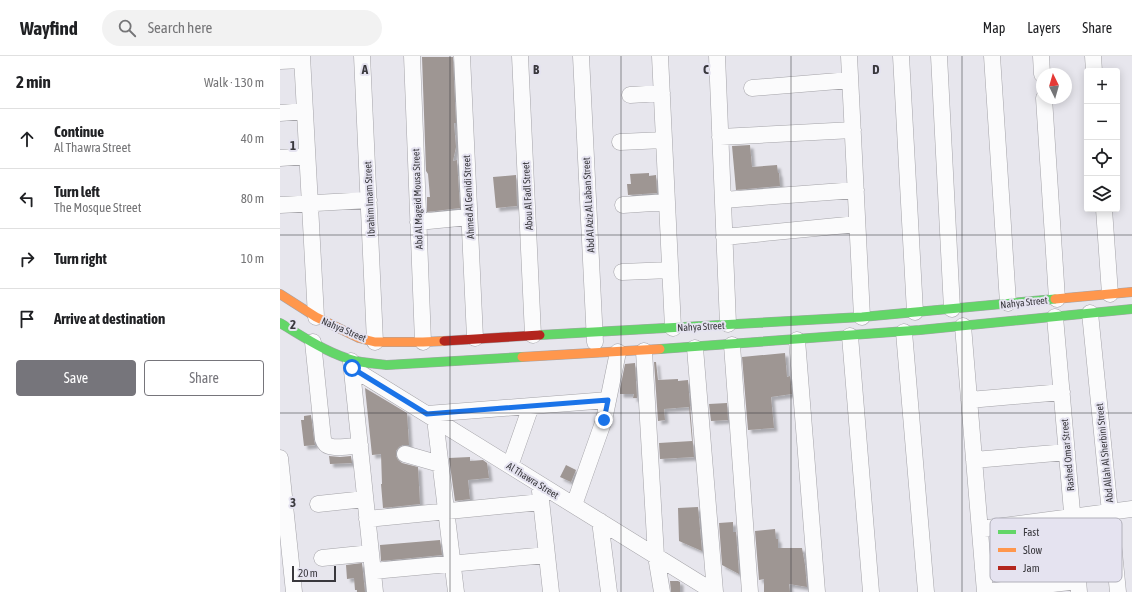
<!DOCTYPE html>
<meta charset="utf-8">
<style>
body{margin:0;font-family:"Asap Condensed",sans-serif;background:#f2f2f2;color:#202124}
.controls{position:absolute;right:12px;top:12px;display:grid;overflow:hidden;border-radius:4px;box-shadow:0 2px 10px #0003}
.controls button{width:36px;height:36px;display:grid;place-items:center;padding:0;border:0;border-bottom:1px solid #e0e0e0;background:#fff;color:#202124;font:20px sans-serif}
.compass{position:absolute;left:756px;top:12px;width:36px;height:36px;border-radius:50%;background:#fff;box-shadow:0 2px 10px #0003;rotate:355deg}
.scale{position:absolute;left:12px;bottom:10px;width:44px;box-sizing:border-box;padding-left:4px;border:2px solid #39383d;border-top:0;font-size:11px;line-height:14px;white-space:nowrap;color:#39383d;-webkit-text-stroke:3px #e5e3f0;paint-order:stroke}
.stop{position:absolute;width:12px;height:12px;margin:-9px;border:3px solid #1a73e8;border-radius:50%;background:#fff}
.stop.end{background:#1a73e8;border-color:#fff;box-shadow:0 1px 4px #0008}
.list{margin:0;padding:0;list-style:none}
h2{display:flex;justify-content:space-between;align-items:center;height:52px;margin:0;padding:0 16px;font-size:17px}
h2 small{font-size:13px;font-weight:400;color:#757577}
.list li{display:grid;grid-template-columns:26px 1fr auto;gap:12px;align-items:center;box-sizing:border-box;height:60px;padding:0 16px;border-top:1px solid #e0e0e0}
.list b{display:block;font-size:15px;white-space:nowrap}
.list p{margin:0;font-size:13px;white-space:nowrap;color:#757577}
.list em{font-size:13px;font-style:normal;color:#757577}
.actions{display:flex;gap:8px;padding:12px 16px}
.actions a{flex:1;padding:9px 0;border:1px solid #76757b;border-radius:4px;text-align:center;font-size:14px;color:#76757b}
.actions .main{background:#76757b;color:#fff}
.icon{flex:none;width:22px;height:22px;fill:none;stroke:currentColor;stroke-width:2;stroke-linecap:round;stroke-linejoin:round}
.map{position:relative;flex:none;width:852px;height:536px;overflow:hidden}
header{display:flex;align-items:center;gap:24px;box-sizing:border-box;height:56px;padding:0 20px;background:#fff;border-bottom:1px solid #e0e0e0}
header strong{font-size:19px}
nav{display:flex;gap:22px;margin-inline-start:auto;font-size:14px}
.search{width:280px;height:36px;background:#f2f2f2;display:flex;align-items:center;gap:10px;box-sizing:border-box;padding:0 14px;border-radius:22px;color:#757577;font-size:15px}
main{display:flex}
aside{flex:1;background:#fff}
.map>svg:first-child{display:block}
.building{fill:#9e9693;filter:url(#shadow)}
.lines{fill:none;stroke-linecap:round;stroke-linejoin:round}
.street-casing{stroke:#a4a3a8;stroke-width:17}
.fast-casing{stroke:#a4a3a8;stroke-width:10}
.slow-casing{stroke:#a4a3a8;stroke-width:10}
.jam-casing{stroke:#a4a3a8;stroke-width:10}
.street{stroke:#fbfbfc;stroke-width:16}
.fast{stroke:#63d668;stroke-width:9}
.slow{stroke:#ff974d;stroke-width:9}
.jam{stroke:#b3261e;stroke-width:9}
.route{stroke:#1a73e8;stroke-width:5}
.grid{fill:none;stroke:#39383d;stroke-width:1;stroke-opacity:0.55}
.labels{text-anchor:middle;stroke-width:4;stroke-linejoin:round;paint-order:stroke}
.street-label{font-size:10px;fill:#39383d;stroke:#e5e3f0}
.key{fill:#e5e3f0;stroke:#b1b0ba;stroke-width:1}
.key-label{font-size:11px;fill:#39383d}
.grid-label{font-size:13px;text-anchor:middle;font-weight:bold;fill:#39383d;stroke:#e5e3f0;stroke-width:4;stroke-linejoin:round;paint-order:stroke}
</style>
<header>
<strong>Wayfind</strong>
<div class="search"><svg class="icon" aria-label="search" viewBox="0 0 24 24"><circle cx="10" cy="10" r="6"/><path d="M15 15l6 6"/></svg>Search here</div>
<nav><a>Map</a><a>Layers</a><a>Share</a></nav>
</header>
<main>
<aside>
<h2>2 min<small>Walk · 130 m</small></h2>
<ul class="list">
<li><svg class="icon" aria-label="ahead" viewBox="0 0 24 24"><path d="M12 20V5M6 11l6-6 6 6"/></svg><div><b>Continue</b><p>Al Thawra Street</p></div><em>40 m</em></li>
<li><svg class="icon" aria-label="left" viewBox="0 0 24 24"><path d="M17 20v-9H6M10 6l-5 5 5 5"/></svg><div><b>Turn left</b><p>The Mosque Street</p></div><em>80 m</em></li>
<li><svg class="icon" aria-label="right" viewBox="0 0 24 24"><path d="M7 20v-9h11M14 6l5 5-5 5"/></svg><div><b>Turn right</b></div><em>10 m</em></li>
<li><svg class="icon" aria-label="arrive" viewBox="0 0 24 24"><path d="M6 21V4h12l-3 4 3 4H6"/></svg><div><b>Arrive at destination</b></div></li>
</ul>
<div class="actions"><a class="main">Save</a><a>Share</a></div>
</aside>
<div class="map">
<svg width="852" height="536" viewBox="0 0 852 536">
<defs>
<filter id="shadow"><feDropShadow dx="3.5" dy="3.5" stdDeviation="1" flood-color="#0004"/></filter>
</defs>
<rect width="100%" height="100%" fill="#e7e6ed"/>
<path class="building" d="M 142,1 L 173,1 L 176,67 L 174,67 L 176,91 L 173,105 L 177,104 L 180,152 L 147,156 L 147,141 L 150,141 L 148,118 L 146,115 Z
M 470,89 L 472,111 L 497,109 L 498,117 L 499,117 L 500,130 L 456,134 L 452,90 Z
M 369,117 L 369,120 L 376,119 L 377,137 L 348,139 L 347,128 L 351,128 L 350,118 Z
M 236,119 L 237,150 L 216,152 L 213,121 Z
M 505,297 L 507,321 L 510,320 L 512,338 L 491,341 L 494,372 L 468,374 L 462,301 Z
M 374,306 L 376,306 L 378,324 L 398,323 L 398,325 L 408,324 L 414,401 L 380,403 L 379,387 L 412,385 L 409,351 L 384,353 L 385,364 L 378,365 Z
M 355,307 L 357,342 L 353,342 L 354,338 L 340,338 L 340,333 L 345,308 Z
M 85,332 L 127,357 L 129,389 L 123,389 L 119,391 L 116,395 L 116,400 L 118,404 L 122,407 L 138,411 L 140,448 L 103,452 L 101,428 L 102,428 L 101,398 L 92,399 Z
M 447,347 L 448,364 L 431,365 L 429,348 Z
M 31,359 L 34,384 L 35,389 L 24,390 L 21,364 L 24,364 L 24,360 Z
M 49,400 L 60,401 L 71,400 L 72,407 L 50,408 Z
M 190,401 L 190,405 L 203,404 L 207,407 L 209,422 L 188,424 L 190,443 L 175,445 L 169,402 Z
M 286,409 L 296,414 L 291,426 L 280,421 Z
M 418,451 L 422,495 L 399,485 L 398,452 Z
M 453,466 L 453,476 L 456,476 L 459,518 L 442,509 L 439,467 Z
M 495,473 L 496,483 L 498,483 L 498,492 L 522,492 L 525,509 L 527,531 L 509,528 L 510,536 L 484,536 L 484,523 L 479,524 L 475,475 Z
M 160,484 L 162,499 L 101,505 L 100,489 Z
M 82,507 L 85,536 L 77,536 L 77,534 L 75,534 L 74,522 L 67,523 L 66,509 Z
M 390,525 L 398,525 L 400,526 L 400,536 L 391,536 Z"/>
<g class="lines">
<g class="street-casing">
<path id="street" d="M 22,0 L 36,261
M 82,0 L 95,286
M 132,0 L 143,286
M 182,0 L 195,282
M 240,0 L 253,279
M 301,0 L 315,286
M 380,0 L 393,272
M 437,0 L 448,268
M 569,0 L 582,261
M 621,0 L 635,256
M 659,0 L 672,253
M 712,0 L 728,247
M 761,0 L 762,18
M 813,0 L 814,15
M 0,5 L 22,4
M 472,32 L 570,24
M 350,39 L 382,37
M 764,42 L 777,243
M 0,57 L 25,55
M 440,81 L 573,74
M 340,86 L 384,84
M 0,102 L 27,100
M 443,144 L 576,134
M 0,149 L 89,144
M 343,149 L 387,146
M 824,153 L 830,238
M 138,166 L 189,161
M 444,181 L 577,168
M 342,216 L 390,214
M 810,257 L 838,536
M 775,261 L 799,536
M 683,270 L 705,536
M 624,276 L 646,536
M 570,280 L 591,536
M 517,284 L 537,536
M 33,286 L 43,383 C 44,386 45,389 49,390 C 56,393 72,390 80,389
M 452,289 L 470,536
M 415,292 L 435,536
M 364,295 L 376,500 L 382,536
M 71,305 L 95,536
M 72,312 L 434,536
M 689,344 L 782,336
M 147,358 L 328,344
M 155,363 L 176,536
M 125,398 L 160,408
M 0,402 L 14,536
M 694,404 L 787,396
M 230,410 L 251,350
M 260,435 L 271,536
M 38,448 L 85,443
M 294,449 L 324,364 L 338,296
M 87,463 L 261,446
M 320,465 L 329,536
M 700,473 L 852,453
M 42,502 L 91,497
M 93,515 L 267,499
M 705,536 L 798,525"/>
</g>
<g class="fast-casing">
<path id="fast" d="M 0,267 C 24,281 48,298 76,305 C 86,307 97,308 107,309 L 242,301
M 260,279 L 582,261 L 775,243
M 380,293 L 640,274 L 852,253"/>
</g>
<g class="slow-casing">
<path id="slow" d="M 0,238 L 36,261 L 79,282 L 95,286 L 143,286 L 164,285
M 775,243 L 852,236
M 242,301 L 380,293"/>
</g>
<g class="jam-casing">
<path id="jam" d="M 164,285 L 260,279"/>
</g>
<use href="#street" class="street"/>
<use href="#fast" class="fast"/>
<use href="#slow" class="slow"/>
<use href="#jam" class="jam"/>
</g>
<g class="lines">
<path class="route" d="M 72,312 L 147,358 L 328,344 L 324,364"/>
</g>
<path class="grid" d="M 170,0 L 170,536M 341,0 L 341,536M 511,0 L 511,536M 682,0 L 682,536M 0,179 L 852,179M 0,357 L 852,357"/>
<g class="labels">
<g class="street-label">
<text transform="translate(247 140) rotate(-93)" y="4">Abou Al Fadl Street</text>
<text transform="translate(188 141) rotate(-93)" y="4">Ahmed Al Genidi Street</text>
<text transform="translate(89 143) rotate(-93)" y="4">Ibrahim Imam Street</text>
<text transform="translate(137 143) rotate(-92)" y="4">Abd Al Mageid Mousa Street</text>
<text transform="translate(308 149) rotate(-93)" y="4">Abd Al Aziz Al Laban Street</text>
<text transform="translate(744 246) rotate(-6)" y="4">Nahya Street</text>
<text transform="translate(421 270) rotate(-3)" y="4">Nahya Street</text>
<text transform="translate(64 273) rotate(23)" y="4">Nahya Street</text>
<text transform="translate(824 397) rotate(-96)" y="4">Abd Allah Al Sherbini Street</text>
<text transform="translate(787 399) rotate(-95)" y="4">Rashed Omar Street</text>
<text transform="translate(253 424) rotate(32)" y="4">Al Thawra Street</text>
</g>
</g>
<rect x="710" y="462" width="132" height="64" rx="6" class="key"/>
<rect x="718" y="474" width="18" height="4" fill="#63d668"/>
<rect x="718" y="492" width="18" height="4" fill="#ff974d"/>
<rect x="718" y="510" width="18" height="4" fill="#b3261e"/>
<g class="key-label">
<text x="743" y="480">Fast</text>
<text x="743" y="498">Slow</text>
<text x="743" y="516">Jam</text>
</g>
<g class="grid-label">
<text x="85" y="18">A</text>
<text x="256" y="18">B</text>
<text x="426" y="18">C</text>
<text x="596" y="18">D</text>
<text x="13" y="94">1</text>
<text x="13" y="273">2</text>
<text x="13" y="451">3</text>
</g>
</svg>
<div class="controls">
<button>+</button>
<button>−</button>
<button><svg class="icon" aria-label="locate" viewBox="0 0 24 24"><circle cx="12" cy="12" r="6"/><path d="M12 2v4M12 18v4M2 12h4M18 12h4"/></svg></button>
<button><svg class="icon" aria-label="layers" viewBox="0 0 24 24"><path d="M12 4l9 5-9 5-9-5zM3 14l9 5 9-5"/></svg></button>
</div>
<svg class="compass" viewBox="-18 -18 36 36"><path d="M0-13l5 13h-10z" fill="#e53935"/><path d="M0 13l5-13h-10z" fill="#757577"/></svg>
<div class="scale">20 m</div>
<div class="stop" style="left:72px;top:312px"></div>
<div class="stop end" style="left:324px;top:364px"></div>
</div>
</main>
